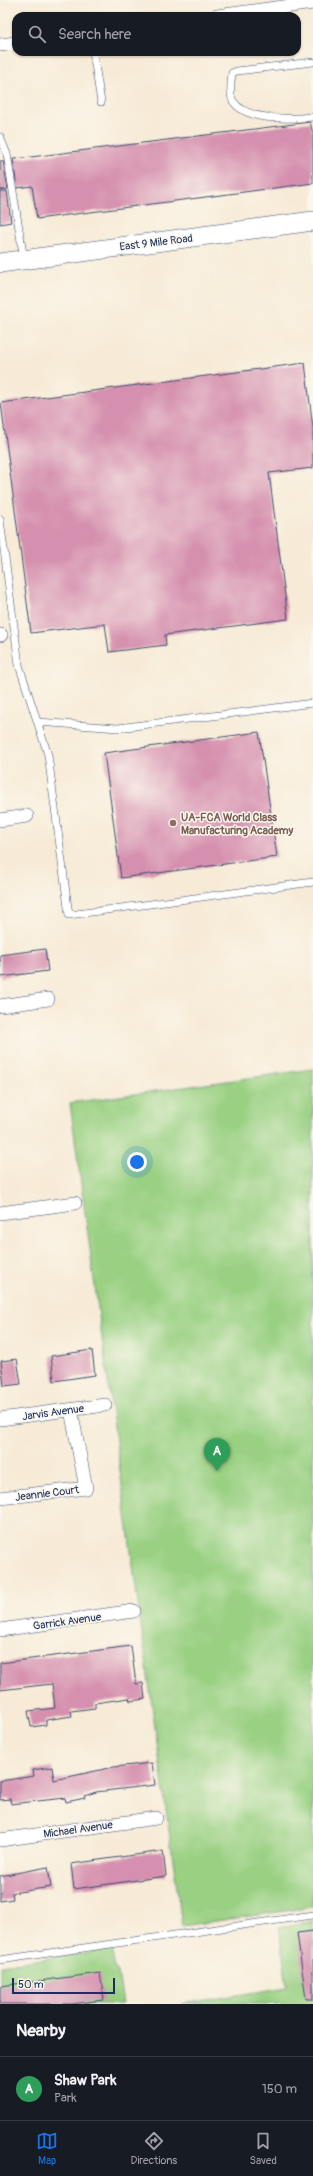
<!DOCTYPE html>
<style>
body{margin:0;font-family:Pangolin,sans-serif;background:#20242c;color:#f1f3f6}
.scale{position:absolute;left:12px;bottom:10px;width:103px;box-sizing:border-box;padding-left:4px;border:2px solid #1b2f5e;border-top:0;font-size:11px;line-height:14px;white-space:nowrap;color:#1b2f5e;-webkit-text-stroke:3px #fbf7ec;paint-order:stroke}
.you{position:absolute;left:137px;top:1162px;width:14px;height:14px;margin:-10px;border:3px solid #fff;border-radius:50%;background:#1a73e8;box-shadow:0 0 0 6px #1a73e833}
.badge{display:grid;place-items:center;width:26px;height:26px;border-radius:50%;background:#1a73e8;color:#fff;font-size:13px;font-weight:700}
.pin{position:absolute;translate:-50% -33px;filter:drop-shadow(0 1px 2px #0008)}
.pin::after{content:'';position:absolute;top:21px;width:14px;height:12px;background:inherit;clip-path:polygon(0 0,100% 0,50% 100%)}
.list{margin:0;padding:0;list-style:none}
h2{display:flex;justify-content:space-between;align-items:center;height:52px;margin:0;padding:0 16px;font-size:17px}
h2 small{font-size:13px;font-weight:400;color:#9ea1a6}
.list li{display:grid;grid-template-columns:26px 1fr auto;gap:12px;align-items:center;box-sizing:border-box;height:64px;padding:0 16px;border-top:1px solid #363941}
.list b{display:block;font-size:15px;white-space:nowrap}
.list p{margin:0;font-size:13px;white-space:nowrap;color:#9ea1a6}
.list em{font-size:13px;font-style:normal;color:#9ea1a6}
.icon{flex:none;width:22px;height:22px;fill:none;stroke:currentColor;stroke-width:2;stroke-linecap:round;stroke-linejoin:round}
.map{position:relative;flex:none;width:313px;height:2004px;overflow:hidden}
.search{position:absolute;background:#171b24;box-shadow:0 1px 3px #0004;left:12px;right:12px;top:12px;height:44px;display:flex;align-items:center;gap:10px;box-sizing:border-box;padding:0 14px;border-radius:12px;color:#9ea1a6;font-size:15px}
.sheet{height:116px;background:#171b24}
nav{display:flex;justify-content:space-around;align-items:center;box-sizing:border-box;height:56px;border-top:1px solid #363941;background:#171b24;font-size:11px;color:#9ea1a6}
nav a{display:grid;justify-items:center;gap:2px}
nav .on{color:#1a73e8}
.map>svg:first-child{display:block}
.green{fill:#99d082;stroke:#5a8070}
.building{fill:#d590af}
.lines{fill:none;stroke-linecap:round;stroke-linejoin:round}
.service-casing{stroke:#3c4b70;stroke-width:8}
.minor-casing{stroke:#3c4b70;stroke-width:14}
.secondary-casing{stroke:#3c4b70;stroke-width:20}
.service{stroke:#fff;stroke-width:7}
.minor{stroke:#fff;stroke-width:13}
.secondary{stroke:#fff;stroke-width:19}
.education-dot{fill:#8d6e63;stroke:#fbf7ec;stroke-width:1.5}
.labels{text-anchor:middle;stroke-width:3;stroke-linejoin:round;paint-order:stroke}
.street-label{font-size:11px;fill:#1b2f5e;stroke:#fbf7ec}
.education-label{font-size:11px;font-weight:bold;fill:#785e54;stroke:#fbf7ec;text-anchor:start}
</style>
<div class="map">
<svg width="313" height="2004" viewBox="0 0 313 2004">
<rect width="100%" height="100%" fill="#fbf7ec"/>
<filter id="ink" filterUnits="userSpaceOnUse"><feTurbulence type="fractalNoise" baseFrequency=".025" numOctaves="2"/><feDisplacementMap in="SourceGraphic" scale="8" xChannelSelector="R" yChannelSelector="G"/><feConvolveMatrix kernelMatrix="1 2 1 2 8 2 1 2 1" color-interpolation-filters="sRGB"/></filter>
<filter id="wash" filterUnits="userSpaceOnUse"><feTurbulence type="fractalNoise" baseFrequency=".012" numOctaves="4" result="noise"/><feDisplacementMap in="SourceGraphic" scale="16" xChannelSelector="R" yChannelSelector="G"/><feGaussianBlur stdDeviation="0.9" result="paint"/><feColorMatrix in="noise" values="0 0 0 0 0 0 0 0 0 0 0 0 0 0 0 0 0 1.4 0 .05"/><feComposite in="paint" operator="in"/></filter>
<g filter="url(#wash)">
<rect width="100%" height="100%" fill="#f7ebd7"/>
<path class="green" d="M 313,1069 L 313,1907 L 182,1926 L 70,1103 Z
M 313,1921 L 313,2004 L 182,2004 L 287,1987 L 279,1927 Z
M 113,1949 L 113,1966 L 118,1972 L 123,2004 L 0,2004 L 0,1965 Z"/>
<g id="blocks">
<path class="building" d="M 310,122 L 313,134 L 313,183 L 37,219 L 32,186 L 17,188 L 13,159 L 15,159 Z
M 0,161 L 3,161 L 8,189 L 0,190 Z
M 0,191 L 7,191 L 11,222 L 0,224 Z
M 305,363 L 313,428 L 313,468 L 269,473 L 288,619 L 165,635 L 166,645 L 109,652 L 105,624 L 31,633 L 1,403 Z
M 259,732 L 277,857 L 121,878 L 104,753 Z
M 45,949 L 48,971 L 1,977 L 0,955 Z
M 92,1350 L 95,1375 L 54,1381 L 51,1356 Z
M 17,1359 L 21,1384 L 4,1386 L 1,1361 Z
M 131,1646 L 136,1684 L 143,1683 L 145,1699 L 130,1701 L 129,1698 L 95,1703 L 95,1708 L 71,1711 L 72,1716 L 46,1720 L 46,1725 L 31,1727 L 28,1711 L 55,1708 L 52,1684 L 0,1690 L 0,1663 Z
M 152,1763 L 155,1785 L 96,1792 L 84,1796 L 85,1798 L 66,1802 L 65,1798 L 11,1804 L 10,1799 L 0,1800 L 0,1781 L 34,1776 L 33,1770 L 52,1767 L 54,1780 L 114,1767 Z
M 163,1851 L 166,1876 L 74,1889 L 71,1864 Z
M 48,1867 L 51,1887 L 12,1893 L 13,1899 L 0,1901 L 0,1876 Z
M 313,1931 L 313,1999 L 306,1999 L 297,1933 Z
M 100,1973 L 104,2000 L 72,2004 L 0,2004 L 0,1986 Z"/>
</g>
</g>
<g filter="url(#ink)">
<use href="#blocks" fill-opacity="0" stroke="#3c4b70" stroke-width="1"/>
<g class="lines">
<g class="service-casing">
<path id="service" d="M 93,52 L 101,102
M 313,62 L 237,71 L 232,73 C 231,81 229,95 233,101 C 247,122 291,119 313,117
M 0,137 L 7,154 L 24,260
M 0,519 L 19,665 L 48,755 L 69,915 L 313,882
M 38,722 L 118,728 L 313,703
M 0,1960 L 313,1915"/>
</g>
<g class="minor-casing">
<path id="minor" d="M 217,16 L 313,3
M 0,45 L 16,43
M 0,635 L 1,635
M 0,820 L 27,816
M 0,1006 L 48,999
M 0,1213 L 75,1203
M 0,1419 L 105,1405
M 0,1498 L 86,1488 L 71,1410
M 0,1630 L 134,1611
M 0,1840 L 156,1818"/>
</g>
<g class="secondary-casing">
<path id="secondary" d="M 0,263 L 313,221"/>
</g>
<use href="#service" class="service"/>
<use href="#minor" class="minor"/>
<use href="#secondary" class="secondary"/>
</g>
</g>
<circle class="education-dot" cx="173" cy="823" r="4"/>
<g class="labels">
<g class="street-label">
<text transform="translate(156 242) rotate(-7)" y="4">East 9 Mile Road</text>
<text transform="translate(53 1412) rotate(-8)" y="4">Jarvis Avenue</text>
<text transform="translate(47 1493) rotate(-7)" y="4">Jeannie Court</text>
<text transform="translate(67 1621) rotate(-8)" y="4">Garrick Avenue</text>
<text transform="translate(78 1829) rotate(-8)" y="4">Michael Avenue</text>
</g>
<g class="education-label">
<text x="181" y="821">UA-FCA World Class<tspan x="181" dy="13">Manufacturing Academy</tspan></text>
</g>
</g>
</svg>
<div class="scale">50 m</div>
<div class="you"></div>
<div class="pin badge" style="left:217px;top:1471px;background:#2e9e5b">A</div>
<div class="search"><svg class="icon" aria-label="search" viewBox="0 0 24 24"><circle cx="10" cy="10" r="6"/><path d="M15 15l6 6"/></svg>Search here</div>
</div>
<section class="sheet">
<h2>Nearby<small></small></h2>
<ul class="list">
<li><span class="badge" style="background:#2e9e5b">A</span><div><b>Shaw Park</b><p>Park</p></div><em>150 m</em></li>
</ul>
</section>
<nav>
<a class="on"><svg class="icon" aria-label="map" viewBox="0 0 24 24"><path d="M3 6l6-2 6 2 6-2v14l-6 2-6-2-6 2zM9 4v14M15 6v14"/></svg>Map</a>
<a><svg class="icon" aria-label="directions" viewBox="0 0 24 24"><path d="M12 3l9 9-9 9-9-9zM9 14v-3h6M13 9l2 2-2 2"/></svg>Directions</a>
<a><svg class="icon" aria-label="saved" viewBox="0 0 24 24"><path d="M7 4h10v16l-5-4-5 4z"/></svg>Saved</a>
</nav>
